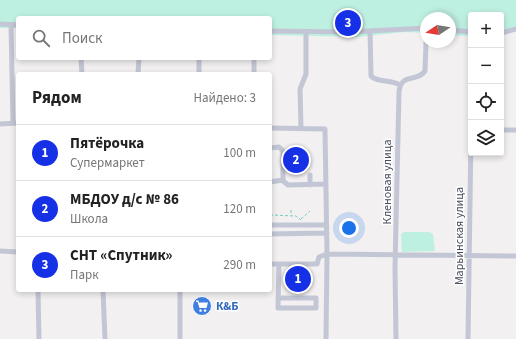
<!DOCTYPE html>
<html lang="ru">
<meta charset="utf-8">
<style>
body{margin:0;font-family:"Source Sans 3",sans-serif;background:#f2f2f2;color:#222}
.controls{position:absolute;right:12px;top:12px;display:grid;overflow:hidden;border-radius:4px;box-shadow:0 2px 6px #0003}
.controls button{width:36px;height:36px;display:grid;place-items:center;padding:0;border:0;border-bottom:1px solid #e0e0e0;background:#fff;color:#222;font:20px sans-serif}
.compass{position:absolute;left:420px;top:12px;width:36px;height:36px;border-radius:50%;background:#fff;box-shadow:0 2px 6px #0003;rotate:258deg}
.you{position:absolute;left:349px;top:228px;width:14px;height:14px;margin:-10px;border:3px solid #fff;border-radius:50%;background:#1a73e8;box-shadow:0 0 0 6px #1a73e833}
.badge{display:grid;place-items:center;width:26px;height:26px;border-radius:50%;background:#1630e6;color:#fff;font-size:13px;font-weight:700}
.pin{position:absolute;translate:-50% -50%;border:2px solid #fff;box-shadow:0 1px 4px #0006}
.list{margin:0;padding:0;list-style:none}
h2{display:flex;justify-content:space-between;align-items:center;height:52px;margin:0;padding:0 16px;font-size:17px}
h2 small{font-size:13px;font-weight:400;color:#767676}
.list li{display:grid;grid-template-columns:26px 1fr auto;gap:12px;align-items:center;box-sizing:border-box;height:56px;padding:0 16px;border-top:1px solid #e0e0e0}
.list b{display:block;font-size:15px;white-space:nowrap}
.list p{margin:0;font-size:13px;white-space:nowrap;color:#767676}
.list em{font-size:13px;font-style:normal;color:#767676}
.icon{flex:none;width:22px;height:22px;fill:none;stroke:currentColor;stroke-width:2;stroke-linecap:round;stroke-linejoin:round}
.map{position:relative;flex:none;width:516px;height:339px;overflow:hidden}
.search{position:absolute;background:#fff;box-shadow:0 2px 6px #0003;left:16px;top:16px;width:256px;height:44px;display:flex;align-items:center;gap:10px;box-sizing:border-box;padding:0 14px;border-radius:4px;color:#767676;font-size:15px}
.panel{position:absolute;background:#fff;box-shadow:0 2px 6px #0003;left:16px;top:72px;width:256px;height:220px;border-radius:4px}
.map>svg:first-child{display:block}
.green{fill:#bef0e1}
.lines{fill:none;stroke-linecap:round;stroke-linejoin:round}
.path{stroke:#75cfbf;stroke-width:1;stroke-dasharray:3 2;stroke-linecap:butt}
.minor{stroke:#c3c7d5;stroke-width:5}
.labels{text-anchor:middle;stroke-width:3;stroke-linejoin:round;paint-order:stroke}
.street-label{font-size:12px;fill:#474c5e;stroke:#fff}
.shop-label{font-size:12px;font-weight:bold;fill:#366cbe;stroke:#fff;text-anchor:start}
</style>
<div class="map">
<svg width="516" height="339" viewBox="0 0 516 339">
<rect width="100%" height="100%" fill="#f2f0f0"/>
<path class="green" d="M 0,0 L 516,0 L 516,31 L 501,35 L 501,15 L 471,15 L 471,36 L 450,35 L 450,18 L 426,18 L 426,33 L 405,32 L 357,37 L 270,35 L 270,18 L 18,18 L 18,28 L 0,28 Z
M 404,232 L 429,232 L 433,234 L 435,251 L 402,252 L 401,234 Z"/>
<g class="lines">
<path class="path" d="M 291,210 L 291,215
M 270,215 L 296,216 L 301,220
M 301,219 L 310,211"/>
<path class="minor" d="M 0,24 L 18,25
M 11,25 L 13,123
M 450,30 L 471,32
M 270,31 L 349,32 L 426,28
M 370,31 L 371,76 C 377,83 391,79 400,85
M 501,33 L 516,29
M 81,58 L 82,74
M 199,58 L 199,74
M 254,58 L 254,74
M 138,74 L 139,58
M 0,124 L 18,123
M 270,128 L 325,129 L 327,254 L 326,339
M 301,128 L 300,89 L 306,74 L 306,32
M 501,130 L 516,130
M 270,148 L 279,147 L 283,151 L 283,180 L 270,182
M 310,175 L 310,185
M 283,181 L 288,185 L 326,184
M 270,225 L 326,225
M 270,234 L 327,233
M 0,251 L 18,252
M 270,264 L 317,264 L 319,257 L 327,254 L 516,256
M 38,290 L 39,339
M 103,290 L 105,339
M 278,298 L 316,298 L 316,308 L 278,308 L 279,264
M 180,339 L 180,290
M 396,339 L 395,268 L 399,92 C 401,72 417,83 425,71 L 426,42
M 468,339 L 471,133"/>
</g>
<defs>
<g id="supermarket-disc" transform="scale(1)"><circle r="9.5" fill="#3f7fe0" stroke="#fff"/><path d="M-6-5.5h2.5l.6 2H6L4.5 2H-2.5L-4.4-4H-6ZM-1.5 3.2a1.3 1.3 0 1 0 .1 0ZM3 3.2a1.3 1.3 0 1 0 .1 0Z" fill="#fff"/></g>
</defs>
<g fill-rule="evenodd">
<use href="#supermarket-disc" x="202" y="306"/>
</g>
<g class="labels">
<g class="street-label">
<text transform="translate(387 182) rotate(-90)" y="4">Кленовая улица</text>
<text transform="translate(459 236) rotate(-90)" y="4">Марьинская улица</text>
</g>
<g class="shop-label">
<text x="216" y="310">К&amp;Б</text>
</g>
</g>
</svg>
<div class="controls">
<button>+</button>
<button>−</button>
<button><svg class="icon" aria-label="locate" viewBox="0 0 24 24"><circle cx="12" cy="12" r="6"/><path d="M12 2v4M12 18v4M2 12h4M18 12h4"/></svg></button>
<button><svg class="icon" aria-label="layers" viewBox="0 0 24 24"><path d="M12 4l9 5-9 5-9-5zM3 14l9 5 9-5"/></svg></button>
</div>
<svg class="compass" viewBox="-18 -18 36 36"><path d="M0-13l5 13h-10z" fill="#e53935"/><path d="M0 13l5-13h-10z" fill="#767676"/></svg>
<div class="you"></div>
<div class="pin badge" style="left:298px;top:279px">1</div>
<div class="pin badge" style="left:296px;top:160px">2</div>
<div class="pin badge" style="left:348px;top:23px">3</div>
<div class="search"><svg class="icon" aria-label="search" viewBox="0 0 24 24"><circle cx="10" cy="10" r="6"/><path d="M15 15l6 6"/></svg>Поиск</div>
<section class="panel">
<h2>Рядом<small>Найдено: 3</small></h2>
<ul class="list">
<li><span class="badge">1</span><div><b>Пятёрочка</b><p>Супермаркет</p></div><em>100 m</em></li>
<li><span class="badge">2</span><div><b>МБДОУ д/с № 86</b><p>Школа</p></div><em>120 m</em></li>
<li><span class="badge">3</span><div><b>СНТ «Спутник»</b><p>Парк</p></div><em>290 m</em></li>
</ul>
</section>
</div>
